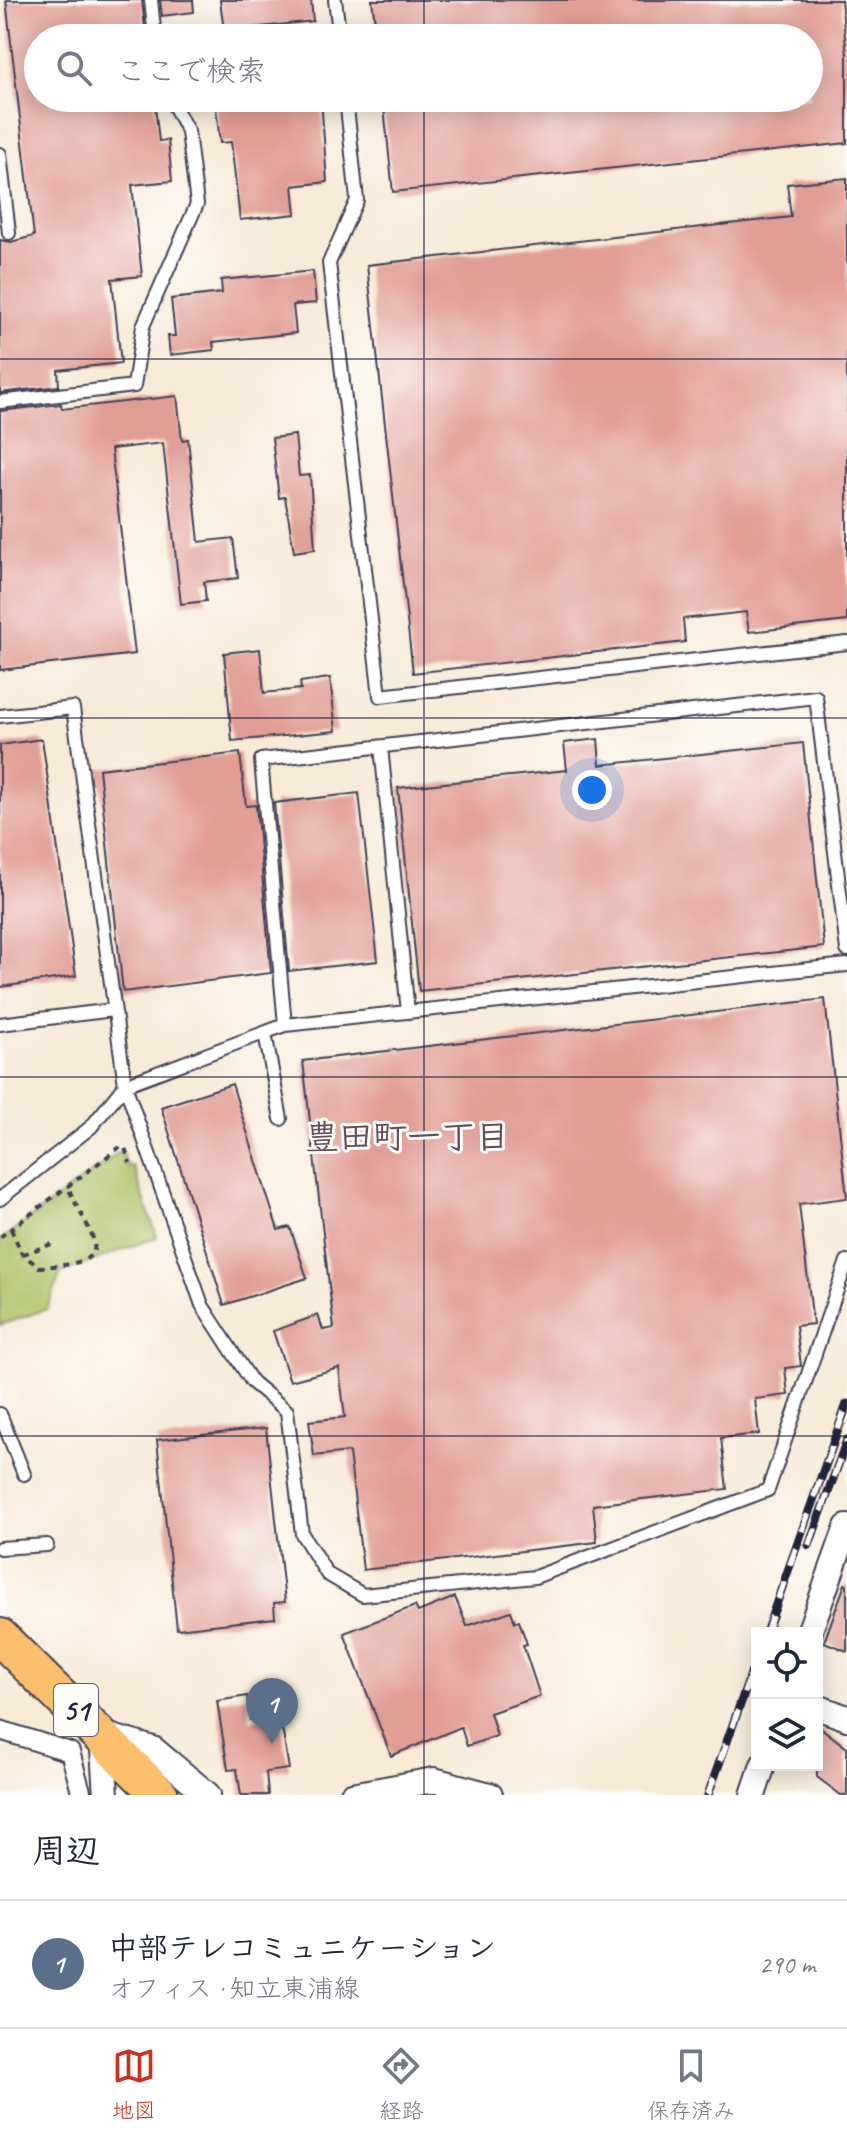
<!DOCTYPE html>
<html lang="ja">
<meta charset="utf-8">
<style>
body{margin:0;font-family:Caveat,"Klee One",sans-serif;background:#f2f2f3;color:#1f2937}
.controls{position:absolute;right:24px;bottom:24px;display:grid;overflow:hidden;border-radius:0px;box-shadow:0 4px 20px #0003}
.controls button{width:72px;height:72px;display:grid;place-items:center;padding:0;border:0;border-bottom:2px solid #e0e1e3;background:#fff;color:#1f2937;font:40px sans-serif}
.you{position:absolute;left:592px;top:790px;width:28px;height:28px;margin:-20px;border:6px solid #fff;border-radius:50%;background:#1a73e8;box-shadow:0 0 0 12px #1a73e833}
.badge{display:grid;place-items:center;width:52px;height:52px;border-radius:50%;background:#c8321e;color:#fff;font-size:26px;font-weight:700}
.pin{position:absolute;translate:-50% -66px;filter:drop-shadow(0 2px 4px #0008)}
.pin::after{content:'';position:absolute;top:42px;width:28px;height:24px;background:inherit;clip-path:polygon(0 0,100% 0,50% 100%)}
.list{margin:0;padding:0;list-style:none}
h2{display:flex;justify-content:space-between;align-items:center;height:104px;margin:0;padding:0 32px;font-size:34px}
h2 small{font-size:26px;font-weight:400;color:#747a83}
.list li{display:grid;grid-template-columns:52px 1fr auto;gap:24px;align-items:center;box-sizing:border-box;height:128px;padding:0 32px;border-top:2px solid #e0e1e3}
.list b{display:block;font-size:30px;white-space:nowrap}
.list p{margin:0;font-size:26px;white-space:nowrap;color:#747a83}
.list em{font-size:26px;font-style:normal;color:#747a83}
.icon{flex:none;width:44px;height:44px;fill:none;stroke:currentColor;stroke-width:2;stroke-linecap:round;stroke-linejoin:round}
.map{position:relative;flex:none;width:847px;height:1795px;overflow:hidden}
.search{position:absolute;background:#fff;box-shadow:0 4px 20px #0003;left:24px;right:24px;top:24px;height:88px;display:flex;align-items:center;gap:20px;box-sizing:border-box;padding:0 28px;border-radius:44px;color:#747a83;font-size:30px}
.sheet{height:232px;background:#fff}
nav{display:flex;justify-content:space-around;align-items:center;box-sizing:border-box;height:112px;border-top:2px solid #e0e1e3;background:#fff;font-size:22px;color:#747a83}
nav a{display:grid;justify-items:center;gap:4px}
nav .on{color:#c8321e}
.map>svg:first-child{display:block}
.green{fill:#adbf63;stroke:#68704f;stroke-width:2}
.building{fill:#e19e96}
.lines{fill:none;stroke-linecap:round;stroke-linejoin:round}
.service-casing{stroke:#424053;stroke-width:16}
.pedestrian-casing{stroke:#424053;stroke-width:22}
.minor-casing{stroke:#424053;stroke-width:28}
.primary-casing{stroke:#424053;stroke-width:40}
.path{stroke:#424053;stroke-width:4;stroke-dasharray:6 6;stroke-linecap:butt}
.service{stroke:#fff;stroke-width:12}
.pedestrian{stroke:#fff;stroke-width:18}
.minor{stroke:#fff;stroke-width:24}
.primary{stroke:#fabe6d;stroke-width:36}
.rail-casing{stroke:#22223b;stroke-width:9}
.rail{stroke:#fdfcf7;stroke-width:6;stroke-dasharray:18;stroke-linecap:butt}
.grid{fill:none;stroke:#22223b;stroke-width:2;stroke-opacity:0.55}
.labels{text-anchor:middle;stroke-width:6;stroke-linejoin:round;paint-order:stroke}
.shield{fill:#fdfcf7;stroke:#646373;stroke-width:2}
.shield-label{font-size:30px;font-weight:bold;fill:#22223b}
.neighbourhood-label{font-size:34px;font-weight:bold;fill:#654d5b;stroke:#fdfcf7}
</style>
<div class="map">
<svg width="847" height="1795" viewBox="0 0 847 1795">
<rect width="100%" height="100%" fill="#fdfcf7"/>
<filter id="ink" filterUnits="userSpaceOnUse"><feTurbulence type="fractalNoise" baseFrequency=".0125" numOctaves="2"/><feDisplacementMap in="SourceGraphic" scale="16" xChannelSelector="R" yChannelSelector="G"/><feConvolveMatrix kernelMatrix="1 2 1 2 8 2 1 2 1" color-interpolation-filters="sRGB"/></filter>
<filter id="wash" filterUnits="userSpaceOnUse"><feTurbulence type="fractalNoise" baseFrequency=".006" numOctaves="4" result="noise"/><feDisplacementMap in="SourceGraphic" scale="32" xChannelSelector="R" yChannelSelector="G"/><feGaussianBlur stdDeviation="1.8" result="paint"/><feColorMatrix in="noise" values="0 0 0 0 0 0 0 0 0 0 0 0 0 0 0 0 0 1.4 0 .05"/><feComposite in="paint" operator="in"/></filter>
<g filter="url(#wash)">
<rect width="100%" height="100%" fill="#f7ebd8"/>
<path class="green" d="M 122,1150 L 127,1166 L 133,1166 L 157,1237 L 61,1273 L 47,1309 L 0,1325 L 0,1241 Z"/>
<g id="blocks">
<path class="building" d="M 6,0 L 142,0 L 146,38 L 38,38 L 38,98 L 154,98 L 159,141 L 168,140 L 172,181 L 132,185 L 142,276 L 112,279 L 121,363 L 58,370 L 59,386 L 0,393 L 0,240 L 11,242 L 34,236 Z
M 160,0 L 193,0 L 194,12 L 162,16 Z
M 220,0 L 311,0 L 313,21 L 224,31 Z
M 372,0 L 841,0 L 847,55 L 847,143 L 393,192 L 383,98 L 809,98 L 809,38 L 377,38 Z
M 215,98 L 321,98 L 327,182 L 293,186 L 296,214 L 240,220 L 231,142 L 220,143 Z
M 847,178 L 847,621 L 749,632 L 746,612 L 683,619 L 685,642 L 413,673 L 367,265 L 791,217 L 787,184 Z
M 313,271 L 316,303 L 293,305 L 296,333 L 213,342 L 214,350 L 170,355 L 168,336 L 175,336 L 171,299 L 222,293 L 221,280 Z
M 177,396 L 182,440 L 188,439 L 199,542 L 233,538 L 238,578 L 204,582 L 206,601 L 181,604 L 163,443 L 111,449 L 135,654 L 0,670 L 0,411 L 61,404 L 62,409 Z
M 295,435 L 299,476 L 310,475 L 315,549 L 294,552 L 285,497 L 279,498 L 272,438 Z
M 260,649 L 264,693 L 301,689 L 300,682 L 330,678 L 336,731 L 232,741 L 224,653 Z
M 42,739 L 76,976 L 0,987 L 0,745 Z
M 598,739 L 600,765 L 803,743 L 824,947 L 419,991 L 398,788 L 567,770 L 564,743 Z
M 240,753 L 246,806 L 256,805 L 271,973 L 123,992 L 99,769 Z
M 359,793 L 378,961 L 289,971 L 274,803 Z
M 825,999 L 847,1198 L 799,1204 L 813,1324 L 796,1326 L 801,1366 L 785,1368 L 788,1395 L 755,1399 L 759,1434 L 721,1438 L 727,1489 L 593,1505 L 597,1542 L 363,1570 L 349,1452 L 314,1456 L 309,1421 L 345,1417 L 339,1368 L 290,1381 L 273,1331 L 318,1315 L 323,1330 L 334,1328 L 303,1061 Z
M 232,1084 L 278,1230 L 290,1227 L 307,1278 L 224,1305 L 161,1107 Z
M 266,1428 L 285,1602 L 274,1603 L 275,1618 L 177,1629 L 157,1440 Z
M 845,1584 L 847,1585 L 847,1651 L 824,1642 Z
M 455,1597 L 467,1626 L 511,1611 L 515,1622 L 519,1621 L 527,1644 L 523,1645 L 540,1696 L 490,1713 L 497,1736 L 467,1746 L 461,1727 L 391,1756 L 344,1633 L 415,1606 L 418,1612 Z
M 247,1696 L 250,1720 L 280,1716 L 289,1769 L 266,1772 L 268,1795 L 241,1795 L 237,1769 L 228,1770 L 217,1701 Z
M 817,1725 L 847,1748 L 847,1795 L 841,1795 L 817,1777 Z"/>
</g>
</g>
<g filter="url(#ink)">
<use href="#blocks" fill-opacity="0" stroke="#424053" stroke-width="2"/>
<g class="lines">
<g class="service-casing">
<path id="service" d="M 151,0 L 155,38
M 335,0 L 340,38
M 297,38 L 339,33
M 346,98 L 357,200 L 329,263 L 380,696 L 847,643
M 0,154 L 9,233
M 0,402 L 134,386 L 143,326 L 197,204 L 188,132 L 170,98
M 0,716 L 73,708 L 125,1085 L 202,1305 L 252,1382 L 287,1411 L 302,1534 L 327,1574 L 363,1595 L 535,1577 L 768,1490 L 847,1261
M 381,747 L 408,1012
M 0,1024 L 113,1010
M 285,1025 L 261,760 L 816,697 L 847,950
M 265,1033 L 281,1119
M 0,1199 L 91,1127 L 125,1085 L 285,1025 L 847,965
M 0,1414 L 24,1474
M 0,1548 L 47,1545"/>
</g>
<g class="pedestrian-casing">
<path id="pedestrian" d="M 0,1730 L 70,1752 L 82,1795"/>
</g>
<g class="minor-casing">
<path id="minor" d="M 809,1633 L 847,1527
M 817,1707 L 847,1718
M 106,1795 L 102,1734 L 153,1749 L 208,1795
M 352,1795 L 434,1780 L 490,1795
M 753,1795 L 763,1765"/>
</g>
<g class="primary-casing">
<path id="primary" d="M 0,1637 L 160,1795"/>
</g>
<path class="path" d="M 11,1229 L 22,1254 L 39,1267 C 127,1263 89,1238 68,1187
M 0,1237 L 120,1147 L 125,1148 L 130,1163
M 23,1254 L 55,1243"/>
<use href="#service" class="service"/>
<use href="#pedestrian" class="pedestrian"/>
<use href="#minor" class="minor"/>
<use href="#primary" class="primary"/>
<g class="rail-casing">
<path id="rail" d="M 809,1545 L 847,1440
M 766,1633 L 847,1404
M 708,1795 L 757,1657"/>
</g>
<use href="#rail" class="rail"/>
</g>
</g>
<path class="grid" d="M 424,0 L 424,38M 424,98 L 424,1795M 0,359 L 847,359M 0,718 L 847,718M 0,1077 L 847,1077M 0,1436 L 847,1436"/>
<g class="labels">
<rect class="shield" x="54" y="1684" width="44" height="52" rx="6"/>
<g class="shield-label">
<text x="76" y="1720">51</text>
</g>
<g class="neighbourhood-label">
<text x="407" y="1148">豊田町一丁目</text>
</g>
</g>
</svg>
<div class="controls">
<button><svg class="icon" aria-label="locate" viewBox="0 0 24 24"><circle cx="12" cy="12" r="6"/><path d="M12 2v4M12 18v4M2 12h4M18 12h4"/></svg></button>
<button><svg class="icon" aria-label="layers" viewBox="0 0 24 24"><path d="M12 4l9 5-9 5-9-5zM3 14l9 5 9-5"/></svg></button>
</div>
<div class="you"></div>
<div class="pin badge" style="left:272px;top:1744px;background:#5c6f8a">1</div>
<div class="search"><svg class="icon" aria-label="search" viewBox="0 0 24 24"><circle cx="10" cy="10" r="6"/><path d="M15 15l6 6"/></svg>ここで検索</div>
</div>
<section class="sheet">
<h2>周辺<small></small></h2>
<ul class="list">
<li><span class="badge" style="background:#5c6f8a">1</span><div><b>中部テレコミュニケーション</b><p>オフィス · 知立東浦線</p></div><em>290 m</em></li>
</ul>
</section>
<nav>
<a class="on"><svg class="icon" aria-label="map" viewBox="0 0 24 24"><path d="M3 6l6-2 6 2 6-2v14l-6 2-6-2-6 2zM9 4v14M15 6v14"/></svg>地図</a>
<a><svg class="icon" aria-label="directions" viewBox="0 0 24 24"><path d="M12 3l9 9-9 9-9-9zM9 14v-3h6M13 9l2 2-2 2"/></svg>経路</a>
<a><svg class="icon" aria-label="saved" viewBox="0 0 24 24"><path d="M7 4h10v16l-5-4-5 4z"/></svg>保存済み</a>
</nav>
